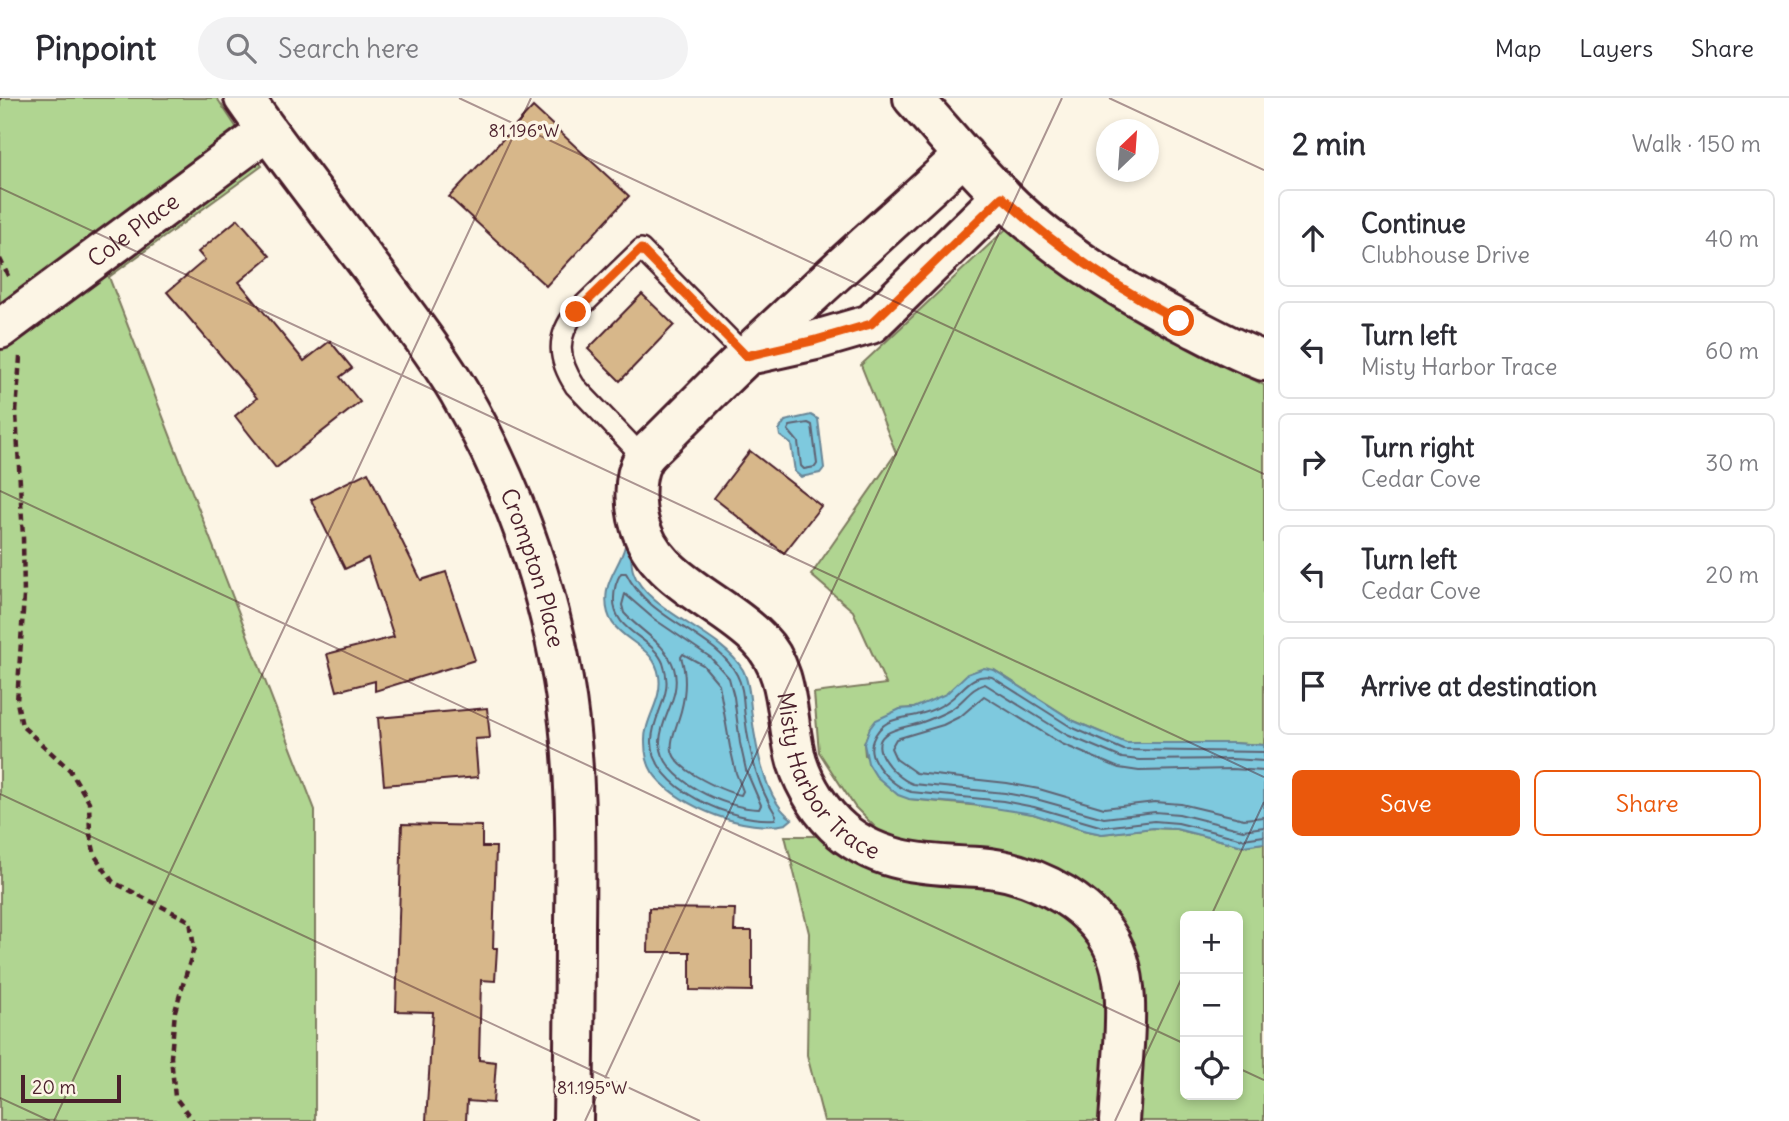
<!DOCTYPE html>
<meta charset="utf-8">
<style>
body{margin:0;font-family:Delius,sans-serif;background:#f2f2f3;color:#2b2b33}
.controls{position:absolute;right:21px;bottom:21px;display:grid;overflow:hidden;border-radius:10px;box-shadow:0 4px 10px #0003}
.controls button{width:63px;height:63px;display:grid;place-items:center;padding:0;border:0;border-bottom:2px solid #e1e1e2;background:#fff;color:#2b2b33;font:35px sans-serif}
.compass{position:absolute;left:1096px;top:21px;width:63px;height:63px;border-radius:50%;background:#fff;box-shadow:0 4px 10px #0003;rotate:25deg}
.scale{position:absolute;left:21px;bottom:18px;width:100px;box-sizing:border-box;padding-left:7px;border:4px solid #4a1f2b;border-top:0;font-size:19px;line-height:24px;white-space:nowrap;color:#4a1f2b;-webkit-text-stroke:5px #fcf5e5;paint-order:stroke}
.stop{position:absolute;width:21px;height:21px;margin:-16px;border:5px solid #ea580c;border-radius:50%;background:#fff}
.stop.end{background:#ea580c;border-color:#fff;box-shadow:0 2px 7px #0008}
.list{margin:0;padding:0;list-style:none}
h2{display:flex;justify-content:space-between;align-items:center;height:91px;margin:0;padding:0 28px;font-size:30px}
h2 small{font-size:23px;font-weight:400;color:#7c7c81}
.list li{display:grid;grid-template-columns:46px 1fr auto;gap:21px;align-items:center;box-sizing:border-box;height:98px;margin:0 14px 14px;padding:0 14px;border:2px solid #e1e1e2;border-radius:10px}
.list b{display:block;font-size:26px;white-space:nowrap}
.list p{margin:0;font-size:23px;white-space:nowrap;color:#7c7c81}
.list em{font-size:23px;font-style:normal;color:#7c7c81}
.actions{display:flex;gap:14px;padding:21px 28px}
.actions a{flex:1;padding:16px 0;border:2px solid #ea580c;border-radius:10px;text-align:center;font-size:24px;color:#ea580c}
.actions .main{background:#ea580c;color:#fff}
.icon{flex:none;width:38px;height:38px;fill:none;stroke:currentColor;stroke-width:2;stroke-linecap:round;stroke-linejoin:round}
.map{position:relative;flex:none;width:1264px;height:1023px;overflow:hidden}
header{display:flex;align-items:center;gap:42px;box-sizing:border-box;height:98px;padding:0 35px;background:#fff;border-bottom:2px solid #e1e1e2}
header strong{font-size:33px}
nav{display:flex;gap:38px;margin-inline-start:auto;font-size:24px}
.search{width:490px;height:63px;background:#f2f2f3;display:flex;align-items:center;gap:18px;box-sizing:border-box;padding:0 24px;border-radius:38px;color:#7c7c81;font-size:26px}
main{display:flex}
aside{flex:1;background:#fff}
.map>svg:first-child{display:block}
.green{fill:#b0d591;stroke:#7d7a5e;stroke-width:2;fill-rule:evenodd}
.water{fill:#7ec9de;stroke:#698596;stroke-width:2}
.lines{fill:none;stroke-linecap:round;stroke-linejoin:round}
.shore{stroke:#5f6373;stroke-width:2}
.building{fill:#d7b78a;stroke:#4a1f2b;stroke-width:2}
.service-casing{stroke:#4a1f2b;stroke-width:24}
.minor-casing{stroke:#4a1f2b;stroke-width:44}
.tertiary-casing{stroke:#4a1f2b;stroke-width:44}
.path{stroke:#4a1f2b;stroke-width:4.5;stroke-dasharray:7 5;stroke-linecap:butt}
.service{stroke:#fcf5e5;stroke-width:19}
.minor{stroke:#fcf5e5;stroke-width:38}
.tertiary{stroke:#fcf5e5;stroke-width:38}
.route{stroke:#ea580c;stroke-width:9}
.ticks{fill:none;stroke:#4a1f2b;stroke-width:2;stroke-opacity:0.45}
.labels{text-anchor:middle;stroke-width:7;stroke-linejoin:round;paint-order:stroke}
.street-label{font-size:23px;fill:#4a1f2b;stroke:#fcf5e5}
.ticks-label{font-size:18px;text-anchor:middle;fill:#4a1f2b;stroke:#fcf5e5;stroke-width:7;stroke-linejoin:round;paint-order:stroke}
</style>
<header>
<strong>Pinpoint</strong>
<div class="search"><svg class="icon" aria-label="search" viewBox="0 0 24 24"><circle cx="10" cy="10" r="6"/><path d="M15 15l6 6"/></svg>Search here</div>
<nav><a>Map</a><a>Layers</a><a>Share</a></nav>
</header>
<main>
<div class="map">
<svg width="1264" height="1023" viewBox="0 0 1264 1023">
<rect width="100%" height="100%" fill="#fcf5e5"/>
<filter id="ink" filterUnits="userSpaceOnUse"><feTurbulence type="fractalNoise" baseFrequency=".0143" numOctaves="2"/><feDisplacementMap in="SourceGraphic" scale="14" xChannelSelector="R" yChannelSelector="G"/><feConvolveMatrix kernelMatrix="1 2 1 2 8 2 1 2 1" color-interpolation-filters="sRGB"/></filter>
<g filter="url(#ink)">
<path class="green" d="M 0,0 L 217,0 L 262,68 L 109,179 L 315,712 L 315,1023 L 0,1023 Z
M 1007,130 L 1075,184 L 1159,233 L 1264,287 L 1264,647 L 1233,645 L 1126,645 L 1074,623 L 994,572 L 931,604 L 914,610 L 900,611 L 870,630 L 864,646 L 865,657 L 909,701 L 1002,710 L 1033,716 L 1083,732 L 1102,736 L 1153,730 L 1176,731 L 1243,748 L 1264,745 L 1264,1023 L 824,1023 L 807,957 L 809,835 L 785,738 L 884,738 L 855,709 L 819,654 L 814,595 L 886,586 L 853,513 L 811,477 L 896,355 L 861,267 ZM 1185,818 L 1238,818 L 1238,997 L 1185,997 Z"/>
<path class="water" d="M 811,317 L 818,321 L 824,370 L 820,375 L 801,379 L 795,374 L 791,346 L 780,338 L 779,332 L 785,323 Z
M 625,448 L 630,452 C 632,459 631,467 633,473 C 646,514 720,533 743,572 C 750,586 750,604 752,619 C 756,650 765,703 792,721 L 786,726 C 748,735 681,710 656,679 C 648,670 645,656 645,644 C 644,621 663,602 659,578 C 653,538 599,545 607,492 C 610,476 621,464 625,448 Z
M 984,570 L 994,572 L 1074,623 L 1126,645 L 1233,645 L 1264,647 L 1264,745 L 1243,748 L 1176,731 L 1153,730 L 1102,736 L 1083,732 L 1033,716 L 968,706 L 909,701 L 898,697 L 876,678 L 868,665 L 864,646 L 870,630 L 876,622 L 885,618 L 900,611 L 914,610 L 946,596 L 967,576 Z"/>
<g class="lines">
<path class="shore" d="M 808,325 L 812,327 L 817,366 L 815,369 L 804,371 L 801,368 L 798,344 L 788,332 L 790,328 Z
M 621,475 L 626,475 C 650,524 715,535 737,577 C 744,590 743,605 745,619 C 749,653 757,688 776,717 L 775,721 C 734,725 650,691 652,642 C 653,614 675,597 663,565 C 652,538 612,534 614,500 C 614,491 616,483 621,475 Z
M 625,496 L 654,521 L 710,559 L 729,580 L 734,599 L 740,645 L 746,672 L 761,707 L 759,711 C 727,711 659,682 660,643 C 661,618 682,598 674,570 C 665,544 641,534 624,515 L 622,507 Z
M 683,556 L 703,567 L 719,586 L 730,649 L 736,675 L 743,693 L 741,697 C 725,694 710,686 696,678 C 660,656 672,645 681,613 C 686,594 687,577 681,559 Z
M 1264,654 L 1124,652 L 1071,629 L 992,579 C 972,575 965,590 951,601 C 943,608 928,614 917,617 C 898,621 881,621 873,642 C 870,649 871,656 875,663 C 882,676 896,689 911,694 L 1003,703 L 1034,709 L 1103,729 L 1154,723 L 1178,725 L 1243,741 L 1264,738
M 1264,663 L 1232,661 L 1139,662 L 1122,660 L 1067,637 L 985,586 C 970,590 963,605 950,612 C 941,617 931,621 920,625 C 904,630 866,632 884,661 C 890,671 902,682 913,686 L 1005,695 L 1036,701 L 1104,720 L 1155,714 L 1179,716 L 1243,732 L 1264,729
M 1264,673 L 1232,671 L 1139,673 L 1119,670 L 1062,646 L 984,598 L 961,618 L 943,627 L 896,641 L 891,650 L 896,661 L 916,675 L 1007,685 L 1039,691 L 1104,710 L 1155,704 L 1181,706 L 1244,721 L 1264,719"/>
</g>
<path class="building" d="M 533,9 L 629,98 L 546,188 L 449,99 Z
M 238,121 L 270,158 L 239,184 L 304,263 L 330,243 L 352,270 L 340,279 L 360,304 L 276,370 L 235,318 L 257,300 L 167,194 L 205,162 L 198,154 Z
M 642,196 L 674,227 L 620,283 L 588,251 Z
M 750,353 L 821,408 L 784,455 L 714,400 Z
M 368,374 L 421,482 L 446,474 L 475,562 L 375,593 L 375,583 L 337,593 L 327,556 L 394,539 L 368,460 L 345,471 L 311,402 Z
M 487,610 L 490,640 L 475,641 L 478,679 L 384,687 L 378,620 Z
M 402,726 L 482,728 L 482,749 L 496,749 L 493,850 L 497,850 L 495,883 L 481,882 L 479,962 L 496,964 L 493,1005 L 467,1003 L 466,1023 L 426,1023 L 433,914 L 396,913 Z
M 649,810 L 735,811 L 734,833 L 752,833 L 752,893 L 690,892 L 690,854 L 648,854 Z"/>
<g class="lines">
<g class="service-casing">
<path id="service" d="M 643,359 L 575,288 C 558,262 555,239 576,214 L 641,151 L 746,258"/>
</g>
<g class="minor-casing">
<g id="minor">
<path id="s1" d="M 244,0 C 292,69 345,134 395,202 C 417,231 440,262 459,294 C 510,382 546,481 563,582 C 577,662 576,746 575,827 C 575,892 574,958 573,1023"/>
<path id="s2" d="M 964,57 C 878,137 789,214 706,297 C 691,312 677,326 662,341 C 656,347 647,354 643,361 C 632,381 634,415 643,436 C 661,483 725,506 759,541 C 792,574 785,623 797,664 C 805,689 822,716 842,733 C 881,766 931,767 979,769 C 1009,771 1039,782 1064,797 C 1125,835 1128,882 1124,947 C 1122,972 1121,998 1119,1023"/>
<path id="s3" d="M 0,231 L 267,33"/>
<path d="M 748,257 L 816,242 L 871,226 L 1002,98"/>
</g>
</g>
<g class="tertiary-casing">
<path id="tertiary" d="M 913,0 C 943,33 971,68 1003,99 C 1057,154 1124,194 1192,229 C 1215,241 1239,254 1264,263"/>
</g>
<path class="path" d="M 0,161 L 10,182
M 20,259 L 16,315 L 23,439 L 24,498 L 17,604 L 22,628 L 70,672 L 89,704 L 90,736 L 95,758 L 113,784 L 190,823 L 194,850 L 175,913 L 171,959 L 175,999 L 193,1023"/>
<use href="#service" class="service"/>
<use href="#minor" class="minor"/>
<use href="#tertiary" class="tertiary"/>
</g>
</g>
<g class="lines" filter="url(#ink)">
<path class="route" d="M 576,214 L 641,151 L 746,258 L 816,242 L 871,226 L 1002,99 C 1056,149 1114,188 1179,223"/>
</g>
<path class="ticks" d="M 459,0 L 1264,376M 1109,0 L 1264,72M 0,2 L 1,0M 0,90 L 1264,679M 0,393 L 1185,946M 0,696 L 700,1023M 1211,818 L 1264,704M 1238,970 L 1264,982M 0,1000 L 50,1023M 54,1023 L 531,0M 585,1023 L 1062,0M 1115,1023 L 1185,873"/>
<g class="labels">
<g class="street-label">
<text dy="8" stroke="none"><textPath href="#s3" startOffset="166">Cole Place</textPath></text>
<text dy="8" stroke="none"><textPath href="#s1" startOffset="556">Crompton Place</textPath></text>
<text dy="8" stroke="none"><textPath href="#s2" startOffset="836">Misty Harbor Trace</textPath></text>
</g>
</g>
<g class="ticks-label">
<text x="524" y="39">81.196°W</text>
<text x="592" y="996">81.195°W</text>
</g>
</svg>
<div class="controls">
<button>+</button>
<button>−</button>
<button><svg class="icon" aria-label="locate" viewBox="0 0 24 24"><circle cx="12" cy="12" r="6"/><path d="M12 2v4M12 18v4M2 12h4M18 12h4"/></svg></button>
</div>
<svg class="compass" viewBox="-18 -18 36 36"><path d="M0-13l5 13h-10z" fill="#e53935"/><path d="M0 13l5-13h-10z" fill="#7c7c81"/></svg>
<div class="scale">20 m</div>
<div class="stop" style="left:1179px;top:223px"></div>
<div class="stop end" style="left:576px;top:214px"></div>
</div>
<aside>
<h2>2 min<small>Walk · 150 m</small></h2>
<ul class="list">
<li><svg class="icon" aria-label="ahead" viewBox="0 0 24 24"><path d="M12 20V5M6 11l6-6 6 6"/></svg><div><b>Continue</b><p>Clubhouse Drive</p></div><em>40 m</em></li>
<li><svg class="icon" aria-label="left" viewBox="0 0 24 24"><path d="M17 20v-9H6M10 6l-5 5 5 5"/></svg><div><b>Turn left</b><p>Misty Harbor Trace</p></div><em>60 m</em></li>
<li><svg class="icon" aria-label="right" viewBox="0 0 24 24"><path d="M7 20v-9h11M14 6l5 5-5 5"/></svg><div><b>Turn right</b><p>Cedar Cove</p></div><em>30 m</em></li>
<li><svg class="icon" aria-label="left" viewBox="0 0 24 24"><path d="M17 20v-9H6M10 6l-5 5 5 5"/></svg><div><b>Turn left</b><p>Cedar Cove</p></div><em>20 m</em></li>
<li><svg class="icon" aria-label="arrive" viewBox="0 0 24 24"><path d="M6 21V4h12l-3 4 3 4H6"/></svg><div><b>Arrive at destination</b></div></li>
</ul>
<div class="actions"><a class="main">Save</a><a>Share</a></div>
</aside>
</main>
